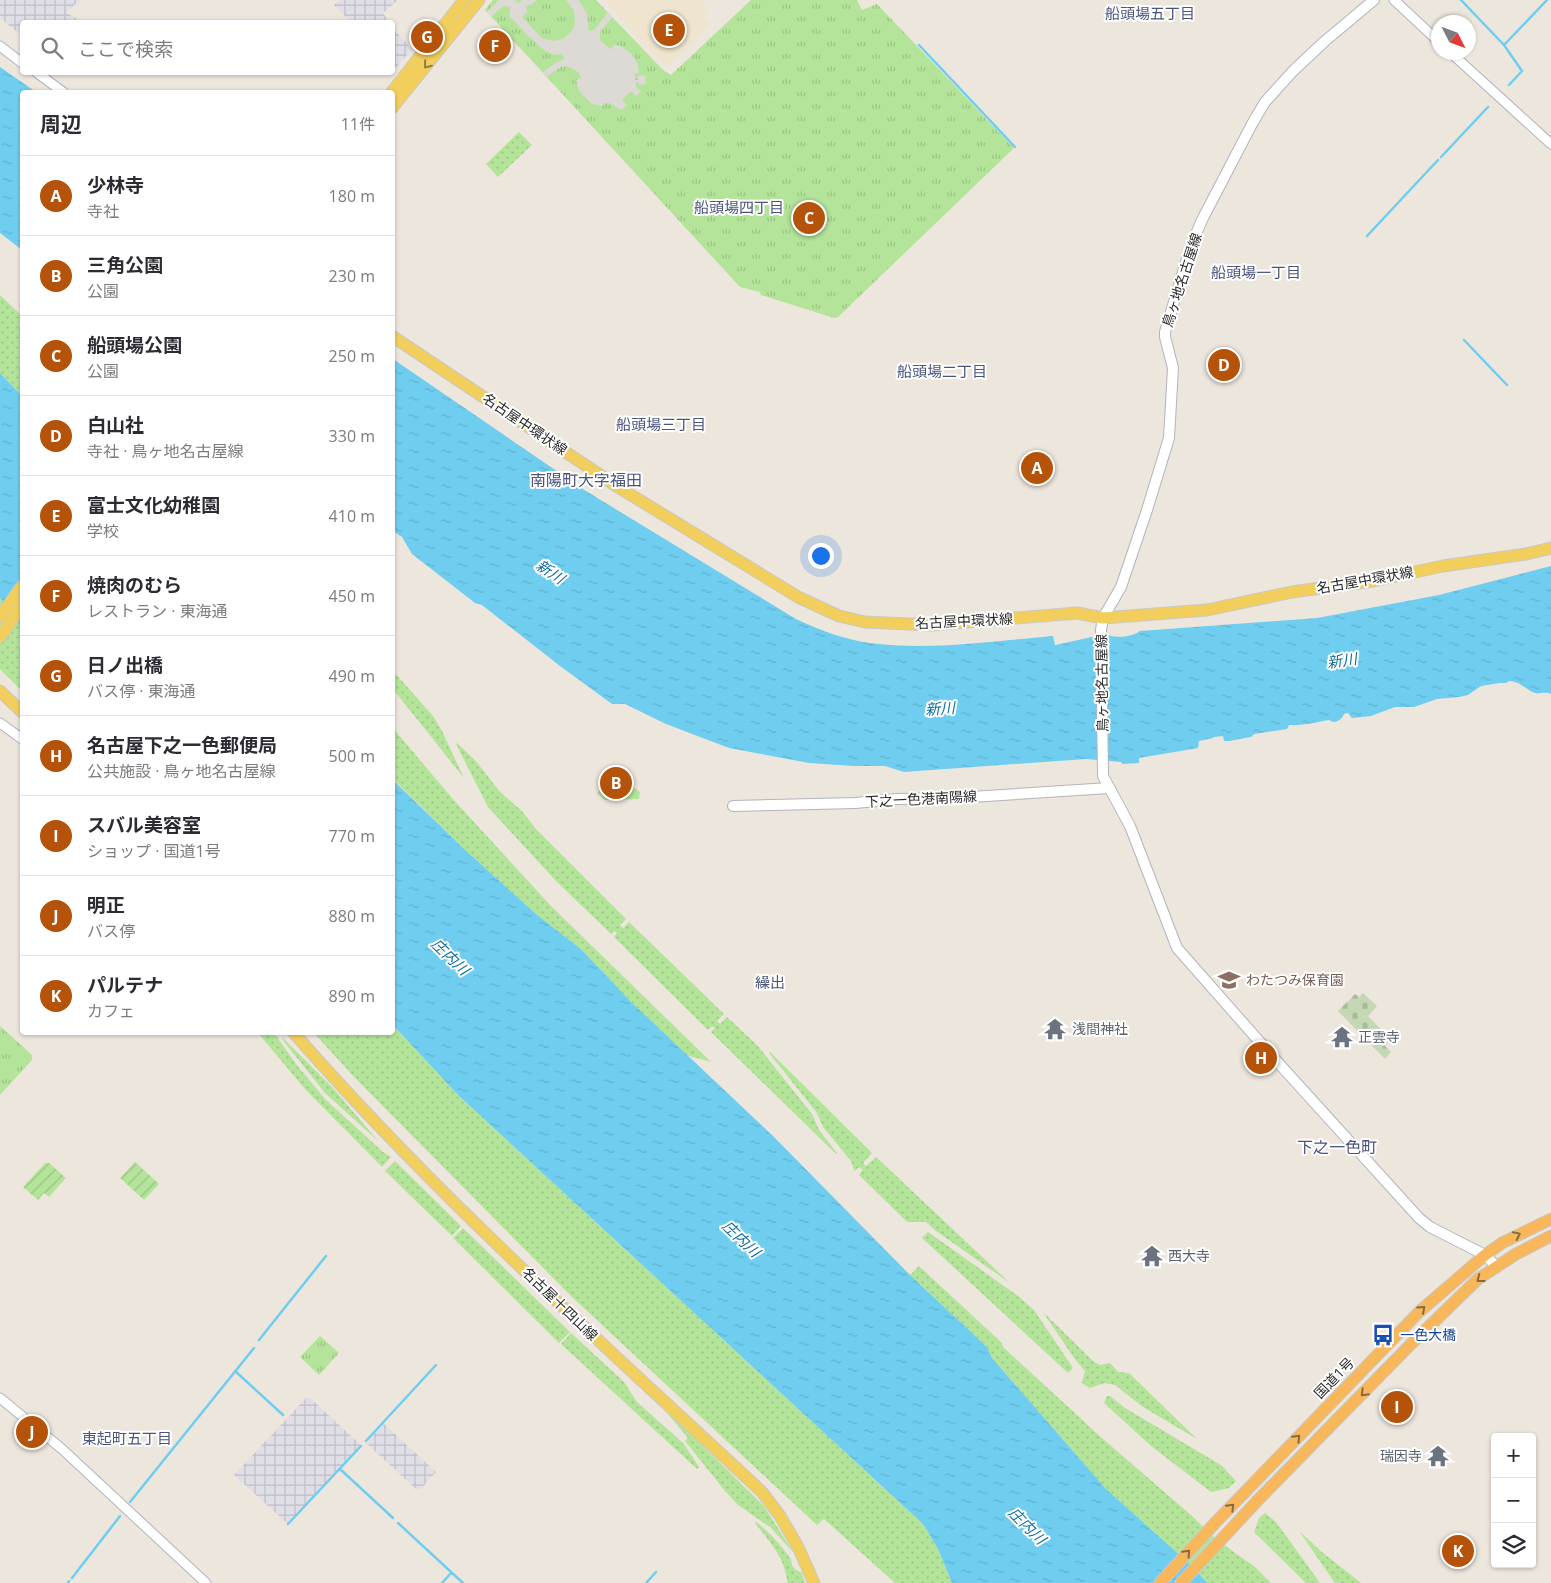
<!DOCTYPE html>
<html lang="ja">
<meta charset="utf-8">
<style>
body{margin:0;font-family:"Open Sans","Noto Sans JP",sans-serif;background:#f7f7f7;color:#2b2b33}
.controls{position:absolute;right:15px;bottom:15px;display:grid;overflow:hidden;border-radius:5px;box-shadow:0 1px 4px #0004}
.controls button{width:45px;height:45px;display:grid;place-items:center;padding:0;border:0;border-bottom:1px solid #e1e1e2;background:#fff;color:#2b2b33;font:25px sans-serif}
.compass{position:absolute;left:1431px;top:15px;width:45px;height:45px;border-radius:50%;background:#fff;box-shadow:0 1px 4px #0004;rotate:132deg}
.you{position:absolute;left:820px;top:555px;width:18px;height:18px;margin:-12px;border:4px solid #fff;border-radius:50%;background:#1a73e8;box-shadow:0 0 0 8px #1a73e833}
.badge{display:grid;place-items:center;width:32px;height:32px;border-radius:50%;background:#b45309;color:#fff;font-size:16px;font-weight:700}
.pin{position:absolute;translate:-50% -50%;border:2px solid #fff;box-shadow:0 1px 5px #0006}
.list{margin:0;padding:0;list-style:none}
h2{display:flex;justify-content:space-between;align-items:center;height:65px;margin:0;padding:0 20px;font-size:21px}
h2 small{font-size:16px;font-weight:400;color:#7c7c81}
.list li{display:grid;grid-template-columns:32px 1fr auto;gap:15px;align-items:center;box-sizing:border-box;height:80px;padding:0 20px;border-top:1px solid #e1e1e2}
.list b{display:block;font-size:19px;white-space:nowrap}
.list p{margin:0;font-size:16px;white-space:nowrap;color:#7c7c81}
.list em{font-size:16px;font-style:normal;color:#7c7c81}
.icon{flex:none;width:28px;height:28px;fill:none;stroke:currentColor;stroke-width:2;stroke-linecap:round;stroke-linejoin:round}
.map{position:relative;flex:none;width:1551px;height:1583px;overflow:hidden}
.search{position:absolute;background:#fff;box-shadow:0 1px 4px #0004;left:20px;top:20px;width:375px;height:55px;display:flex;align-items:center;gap:12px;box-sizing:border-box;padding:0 18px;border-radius:5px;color:#7c7c81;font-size:19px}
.panel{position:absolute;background:#fff;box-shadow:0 1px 4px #0004;left:20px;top:90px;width:375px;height:945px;border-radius:5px}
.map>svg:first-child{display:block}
.industrial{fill:url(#industrial-grid)}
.education{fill:#efe4cd}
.grass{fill:url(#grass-dots)}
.cemetery{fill:url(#cemetery-stones)}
.park{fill:url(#park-tufts)}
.garden{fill:url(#garden-furrows)}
.plaza{fill:#ddd9d4}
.water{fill:url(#water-ripples)}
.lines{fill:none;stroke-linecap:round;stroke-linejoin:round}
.stream{stroke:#6fcef0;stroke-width:2.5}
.tertiary-casing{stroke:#b1b4bf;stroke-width:11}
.secondary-casing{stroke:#b1b4bf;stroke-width:12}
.primary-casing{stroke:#c8c8c8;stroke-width:13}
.trunk-casing{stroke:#c8c8c8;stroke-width:13}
.tertiary{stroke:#fff;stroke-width:9}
.secondary{stroke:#fff;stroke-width:10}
.primary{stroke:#f2cf5d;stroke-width:11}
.trunk{stroke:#f8b75a;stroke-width:11}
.oneway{stroke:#8e7d44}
.oneway2{stroke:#876a40}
.labels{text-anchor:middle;stroke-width:4;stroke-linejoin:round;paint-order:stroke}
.street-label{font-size:14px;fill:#2b2b2b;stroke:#fff}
.education-label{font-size:14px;fill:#785e54;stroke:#fff;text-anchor:start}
.worship-label{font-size:14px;fill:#5b616d;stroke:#fff;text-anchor:start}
.transit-label{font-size:14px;fill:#164399;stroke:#fff;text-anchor:start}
.neighbourhood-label{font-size:15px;fill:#4b547d;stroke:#fff}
.water-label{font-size:15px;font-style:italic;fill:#0c6c9e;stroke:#fff}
.quarter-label{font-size:16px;fill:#4b547d;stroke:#fff}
</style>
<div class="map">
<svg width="1551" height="1583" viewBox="0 0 1551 1583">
<defs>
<pattern id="industrial-grid" width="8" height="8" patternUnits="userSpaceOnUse" patternTransform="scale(1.25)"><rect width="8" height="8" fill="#e0dee6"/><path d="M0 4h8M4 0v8" fill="none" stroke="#c0bfc5"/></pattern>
<pattern id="grass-dots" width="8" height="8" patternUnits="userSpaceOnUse" patternTransform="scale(1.25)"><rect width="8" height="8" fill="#b3e499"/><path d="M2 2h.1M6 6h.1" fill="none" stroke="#9ac484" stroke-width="1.8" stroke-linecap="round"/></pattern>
<pattern id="cemetery-stones" width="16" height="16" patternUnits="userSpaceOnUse" patternTransform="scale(1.25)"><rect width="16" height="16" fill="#c5d7b4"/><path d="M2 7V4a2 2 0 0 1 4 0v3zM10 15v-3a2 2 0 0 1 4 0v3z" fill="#a9b99b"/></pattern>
<pattern id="park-tufts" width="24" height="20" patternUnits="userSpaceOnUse" patternTransform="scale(1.25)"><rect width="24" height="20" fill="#b3e499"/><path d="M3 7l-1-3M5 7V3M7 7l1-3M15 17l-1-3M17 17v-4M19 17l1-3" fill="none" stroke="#9ac484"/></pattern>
<pattern id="garden-furrows" width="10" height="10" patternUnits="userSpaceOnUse" patternTransform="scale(1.25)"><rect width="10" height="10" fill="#b3e499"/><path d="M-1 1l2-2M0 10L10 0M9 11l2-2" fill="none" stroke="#9ac484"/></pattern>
<pattern id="water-ripples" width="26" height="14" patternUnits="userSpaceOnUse" patternTransform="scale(1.25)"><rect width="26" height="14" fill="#6fcef0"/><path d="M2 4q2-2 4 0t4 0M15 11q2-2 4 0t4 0" fill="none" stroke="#60b1ce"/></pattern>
</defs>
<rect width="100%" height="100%" fill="#ede6dd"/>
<path class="industrial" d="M 0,0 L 80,0 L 66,13 L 84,22 L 22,22 L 22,36 L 0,18 Z
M 340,0 L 398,0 L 383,13 L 389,22 L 351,22 L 334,5 Z
M 392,28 L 412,49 L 396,68 L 393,65 Z
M 309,1397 L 361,1445 L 288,1524 L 234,1475 L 306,1398 Z
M 384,1424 L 436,1472 L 421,1489 L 416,1489 L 366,1443 Z"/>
<path class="education" d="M 606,0 L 699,0 L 709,11 L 704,17 L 711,25 L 667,67 L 605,1 Z"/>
<path class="grass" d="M 519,132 L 532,145 L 498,177 L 486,164 Z
M 0,295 L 22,316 L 22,396 L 0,373 Z
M 0,598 L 22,628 L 22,691 L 0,669 Z
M 392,670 L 433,716 L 441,729 L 464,778 L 393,689 Z
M 392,727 L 452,798 L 550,905 L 711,1062 L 686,1055 L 631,1002 L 582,950 L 536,914 L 462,847 L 393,779 Z
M 457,743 L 475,760 L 500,792 L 522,811 L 535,828 L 626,919 L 620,925 L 623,928 L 629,922 L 724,1014 L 717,1021 L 720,1024 L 727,1017 L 757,1045 L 812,1114 L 819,1130 L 837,1153 L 836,1154 L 711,1032 L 715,1028 L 712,1026 L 708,1030 L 614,937 L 617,933 L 614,931 L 611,934 L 555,880 L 488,807 L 456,744 Z
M 393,1025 L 458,1095 L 923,1524 L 938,1549 L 952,1583 L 895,1583 L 824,1519 L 817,1525 L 572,1297 L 355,1078 L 314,1033 L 392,1032 Z
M 258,1033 L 274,1033 L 296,1064 L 325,1099 L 383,1152 L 391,1157 L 382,1167 L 305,1089 Z
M 283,1038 L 333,1088 L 378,1141 L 325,1093 L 282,1039 Z
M 770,1052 L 872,1153 L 863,1163 L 866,1166 L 876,1157 L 1010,1283 L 936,1231 L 926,1222 L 907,1222 L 859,1175 L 863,1170 L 859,1167 L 855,1171 L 854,1170 L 851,1161 L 823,1127 L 817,1113 L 769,1053 Z
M 395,1161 L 461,1226 L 452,1236 L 385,1171 Z
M 463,1228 L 570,1332 L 559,1343 L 453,1238 Z
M 928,1232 L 1018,1296 L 1034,1310 L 1073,1368 L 1068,1373 L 922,1238 Z
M 919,1266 L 1002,1343 L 1003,1347 L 1103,1439 L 1191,1515 L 1217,1540 L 1255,1567 L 1271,1583 L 1207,1583 L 1193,1567 L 1106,1489 L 992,1358 L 987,1347 L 910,1275 Z
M 1043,1312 L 1094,1362 L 1100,1365 L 1110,1363 L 1118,1372 L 1129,1373 L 1197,1439 L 1143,1407 L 1115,1385 L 1104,1383 L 1090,1388 L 1082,1383 L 1085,1371 L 1074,1358 Z
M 571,1333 L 624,1382 L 637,1402 L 684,1444 L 699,1467 L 697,1469 L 561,1344 Z
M 1107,1396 L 1110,1396 L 1125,1408 L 1221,1465 L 1236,1481 L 1229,1488 L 1211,1492 L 1151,1446 L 1104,1403 Z
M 669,1413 L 764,1506 L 793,1552 L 770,1527 L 738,1505 L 725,1491 L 685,1441 L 688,1438 L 668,1414 Z
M 1265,1513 L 1276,1522 L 1320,1583 L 1306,1583 L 1254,1532 L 1259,1518 Z
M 756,1522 C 769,1532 778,1542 788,1555 C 795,1564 787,1566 802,1573 L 805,1583 L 788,1583 C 786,1578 786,1572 784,1567 C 778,1550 766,1537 755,1523 Z
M 1299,1531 L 1323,1553 L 1361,1583 L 1335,1583 Z"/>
<path class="cemetery" d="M 1363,993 L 1377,1006 L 1368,1016 L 1391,1040 L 1385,1046 L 1391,1052 L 1385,1059 L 1338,1011 L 1355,994 L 1359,997 Z"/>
<path class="park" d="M 493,0 L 596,0 L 663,70 L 671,75 L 751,0 L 857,0 L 862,10 L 877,4 L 1014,148 L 838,317 L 834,318 L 761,295 L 760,292 L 740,287 L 485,10 Z
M 614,773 L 640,792 L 639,799 L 605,800 L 597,793 Z
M 0,1026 L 32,1055 L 32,1060 L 0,1095 Z
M 320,1336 L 339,1353 L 319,1375 L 300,1357 Z"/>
<path class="garden" d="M 135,1162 L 159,1184 L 144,1200 L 120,1178 Z
M 45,1163 L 49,1163 L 66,1178 L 49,1197 L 44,1193 L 38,1200 L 23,1187 Z"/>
<path class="plaza" d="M 499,0 L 515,0 L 518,3 L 522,0 L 537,0 L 532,4 L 525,6 L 528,12 L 522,17 L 542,38 L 553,41 L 563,39 L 571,32 L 574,27 L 575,21 L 574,11 L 566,0 L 578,0 L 580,2 L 587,14 L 588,21 L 588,29 L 591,31 L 595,29 L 608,12 L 613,17 L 600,31 L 600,37 L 601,41 L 609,48 L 612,49 L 613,45 L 617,45 L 621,46 L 632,54 L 638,65 L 639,73 L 635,74 L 635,80 L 638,80 L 638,76 L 645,75 L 646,84 L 639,85 L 638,82 L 636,83 L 636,87 L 641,91 L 636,96 L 631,91 L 622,100 L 627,105 L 622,110 L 609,103 L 603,103 L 603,106 L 592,104 L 579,91 L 576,80 L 581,78 L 579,73 L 574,69 L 565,66 L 561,67 L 546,77 L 542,73 L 557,62 L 563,60 L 564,57 L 561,54 L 554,55 L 544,50 L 527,35 L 509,16 L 510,12 L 510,7 L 503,6 L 491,17 L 487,12 Z"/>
<path class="water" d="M 0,67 L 36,92 L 22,92 L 22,250 L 0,233 Z
M 393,359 L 586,491 L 796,619 C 819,630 843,639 869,643 C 930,651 992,641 1053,636 L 1055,645 L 1106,634 C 1115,639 1132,637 1140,631 L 1317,618 L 1439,595 L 1551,566 L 1551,694 C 1545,691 1541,694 1535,693 C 1525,690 1523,682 1509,681 L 1506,683 L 1500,683 L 1481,686 L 1468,695 L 1459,697 L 1437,699 L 1414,707 L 1395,707 L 1371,716 L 1352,718 L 1348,713 L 1344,714 C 1343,718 1338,722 1333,722 L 1329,720 C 1316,722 1303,726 1289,725 L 1287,729 L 1254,734 L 1251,737 L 1229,741 L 1224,741 L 1223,736 L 1214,737 L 1213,738 L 1199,741 L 1198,748 L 1139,758 L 1139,763 L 1122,764 L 1121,762 L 1086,759 L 904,772 L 885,766 L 854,766 L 809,763 L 729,748 L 666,724 L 625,704 L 612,704 L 560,666 L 482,605 L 475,603 L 412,554 L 402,537 L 393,531 Z
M 0,373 L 22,396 L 22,628 L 0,598 Z
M 392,779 L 462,847 L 536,914 L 582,950 L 631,1002 L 774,1137 L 910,1275 L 987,1347 L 992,1358 L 1106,1489 L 1193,1567 L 1207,1583 L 952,1583 L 938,1549 L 923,1524 L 458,1095 L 393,1025 Z"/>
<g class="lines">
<path class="stream" d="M 1461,0 L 1504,45 L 1522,71 L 1509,85
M 919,45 L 1015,147
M 1504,45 L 1547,0
M 1441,157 L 1488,107
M 1367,236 L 1438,160
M 1464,340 L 1507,385
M 259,1340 L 326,1256
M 235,1371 L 283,1415
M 366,1441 L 436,1365
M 340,1469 L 393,1518
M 130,1502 L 254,1348
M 398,1523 L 463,1583
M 288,1524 L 361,1446
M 72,1578 L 120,1516
M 68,1583 L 69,1581
M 442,1583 L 451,1573
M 646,1583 L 656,1572"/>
<g class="tertiary-casing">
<path id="tertiary" d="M 1394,0 L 1438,41
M 0,46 L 22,63
M 1450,52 L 1551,144
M 36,72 L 63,92
M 0,723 L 22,739
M 0,1398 L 62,1449 L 206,1583"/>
</g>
<g class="secondary-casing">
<path id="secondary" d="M 1374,0 L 1325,41 L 1293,71 L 1265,102 L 1252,124 L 1203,218 C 1186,254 1177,294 1165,332 L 1165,337 L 1173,368 L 1169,438 L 1147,510 L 1121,587 L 1103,618 L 1101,630 L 1103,776 L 1130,826 L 1177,948 L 1273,1057 L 1419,1218 L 1430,1227 L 1485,1255 L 1497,1267
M 733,806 L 855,803 L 897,799 L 955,798 L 1109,788"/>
</g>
<g class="primary-casing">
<path id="primary" d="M 392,92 L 464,0
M 392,108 L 479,0
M 392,336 L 618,487 L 798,597 L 839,616 L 865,622 L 931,625 L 1077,613 L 1103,618 L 1207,610 L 1292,592 L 1373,581 L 1443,566 L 1526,554 L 1551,548
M 0,617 L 22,586
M 0,637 L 22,606
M 0,691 L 22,712
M 293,1032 C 437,1197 602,1343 762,1492 L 780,1516 L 799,1549 L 814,1583"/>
</g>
<g class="trunk-casing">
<path id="trunk" d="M 1160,1583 L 1215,1523 L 1419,1312 L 1485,1255 L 1502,1243 L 1551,1219
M 1181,1583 L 1258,1500 L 1411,1344 L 1478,1279 L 1516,1254 L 1551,1236"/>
</g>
<use href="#tertiary" class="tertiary"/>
<use href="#secondary" class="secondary"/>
<use href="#primary" class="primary"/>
<use href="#trunk" class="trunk"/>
</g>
<defs><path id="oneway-chevron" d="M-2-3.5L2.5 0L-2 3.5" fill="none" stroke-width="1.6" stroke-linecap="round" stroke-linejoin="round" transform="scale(1.25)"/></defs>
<use class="oneway" href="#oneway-chevron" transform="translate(427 65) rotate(129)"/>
<g class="oneway2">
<use href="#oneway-chevron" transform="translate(1517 1235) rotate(-26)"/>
<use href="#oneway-chevron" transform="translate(1480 1279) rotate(143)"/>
<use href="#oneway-chevron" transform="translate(1422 1309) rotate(-42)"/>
<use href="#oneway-chevron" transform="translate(1364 1393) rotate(135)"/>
<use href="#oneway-chevron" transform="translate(1297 1438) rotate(-46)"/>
<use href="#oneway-chevron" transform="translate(1231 1507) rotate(-46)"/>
<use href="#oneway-chevron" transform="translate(1187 1553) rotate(-47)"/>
</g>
<defs>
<g id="school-bare" transform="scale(1.725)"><path d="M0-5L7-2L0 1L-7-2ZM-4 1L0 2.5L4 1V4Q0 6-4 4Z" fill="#8d6e63" stroke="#fff" stroke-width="2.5" paint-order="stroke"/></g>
<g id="temple-bare" transform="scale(1.725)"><path d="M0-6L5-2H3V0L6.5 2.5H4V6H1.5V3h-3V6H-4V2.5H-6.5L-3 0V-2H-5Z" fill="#6b7280" stroke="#fff" stroke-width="2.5" paint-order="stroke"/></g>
<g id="bus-bare" transform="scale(1.725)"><path d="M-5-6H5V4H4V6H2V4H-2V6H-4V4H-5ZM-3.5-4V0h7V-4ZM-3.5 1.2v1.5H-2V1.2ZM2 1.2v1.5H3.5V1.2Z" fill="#1a4fb4" stroke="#fff" stroke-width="2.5" paint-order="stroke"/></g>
</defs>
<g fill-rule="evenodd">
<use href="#school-bare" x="1229" y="980"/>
<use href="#temple-bare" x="1055" y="1029"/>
<use href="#temple-bare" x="1342" y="1037"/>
<use href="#temple-bare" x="1152" y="1256"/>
<use href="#bus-bare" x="1383" y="1335"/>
<use href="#temple-bare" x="1438" y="1456"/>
</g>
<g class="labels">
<g class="street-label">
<text transform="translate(1182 280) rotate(-72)" y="5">鳥ヶ地名古屋線</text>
<text transform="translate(525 424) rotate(34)" y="5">名古屋中環状線</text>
<text transform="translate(1365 580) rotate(-10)" y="5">名古屋中環状線</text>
<text transform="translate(964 621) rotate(-3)" y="5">名古屋中環状線</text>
<text transform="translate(1102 683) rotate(-91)" y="5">鳥ヶ地名古屋線</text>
<text transform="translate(921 799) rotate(-3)" y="5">下之一色港南陽線</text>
<text transform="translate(560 1304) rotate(44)" y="5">名古屋十四山線</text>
<text transform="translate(1334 1378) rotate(-46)" y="5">国道1号</text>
</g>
<g class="education-label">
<text x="1246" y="985">わたつみ保育園</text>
</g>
<g class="worship-label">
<text x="1072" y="1034">浅間神社</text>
<text x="1358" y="1042">正雲寺</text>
<text x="1168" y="1261">西大寺</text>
<text x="1422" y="1461" text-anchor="end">瑞因寺</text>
</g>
<g class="transit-label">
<text x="1400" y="1340">一色大橋</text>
</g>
<g class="neighbourhood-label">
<text x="1150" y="19">船頭場五丁目</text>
<text x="739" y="213">船頭場四丁目</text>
<text x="1256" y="278">船頭場一丁目</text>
<text x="942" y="377">船頭場二丁目</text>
<text x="661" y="430">船頭場三丁目</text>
<text x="770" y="988">繰出</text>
<text x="127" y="1444">東起町五丁目</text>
</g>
<g class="water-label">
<text transform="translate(550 572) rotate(34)" y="5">新川</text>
<text transform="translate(1342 661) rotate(-8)" y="5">新川</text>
<text transform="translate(940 709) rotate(-4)" y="5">新川</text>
<text transform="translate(450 957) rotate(44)" y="5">庄内川</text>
<text transform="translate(741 1239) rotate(44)" y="5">庄内川</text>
<text transform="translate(1027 1526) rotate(45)" y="5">庄内川</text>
</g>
<g class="quarter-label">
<text x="586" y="486">南陽町大字福田</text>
<text x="1337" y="1153">下之一色町</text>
</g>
</g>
</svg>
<div class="controls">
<button>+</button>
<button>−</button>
<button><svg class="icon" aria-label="layers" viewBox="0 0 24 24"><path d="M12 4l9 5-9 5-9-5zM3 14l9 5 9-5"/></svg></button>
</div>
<svg class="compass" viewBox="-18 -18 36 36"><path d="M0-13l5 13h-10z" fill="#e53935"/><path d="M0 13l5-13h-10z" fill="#7c7c81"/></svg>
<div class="you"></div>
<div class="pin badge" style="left:1037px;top:468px">A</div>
<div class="pin badge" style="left:616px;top:783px">B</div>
<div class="pin badge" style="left:809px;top:218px">C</div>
<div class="pin badge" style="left:1224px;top:365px">D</div>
<div class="pin badge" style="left:669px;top:30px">E</div>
<div class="pin badge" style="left:495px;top:46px">F</div>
<div class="pin badge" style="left:427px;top:37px">G</div>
<div class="pin badge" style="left:1261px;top:1058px">H</div>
<div class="pin badge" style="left:1397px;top:1407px">I</div>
<div class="pin badge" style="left:32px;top:1432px">J</div>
<div class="pin badge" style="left:1458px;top:1551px">K</div>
<div class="search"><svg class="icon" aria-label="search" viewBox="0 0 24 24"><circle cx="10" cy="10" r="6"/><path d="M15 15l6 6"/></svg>ここで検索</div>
<section class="panel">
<h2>周辺<small>11件</small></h2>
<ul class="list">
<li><span class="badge">A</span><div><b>少林寺</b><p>寺社</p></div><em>180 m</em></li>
<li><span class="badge">B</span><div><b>三角公園</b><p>公園</p></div><em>230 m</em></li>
<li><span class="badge">C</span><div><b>船頭場公園</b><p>公園</p></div><em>250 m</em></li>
<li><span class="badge">D</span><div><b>白山社</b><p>寺社 · 鳥ヶ地名古屋線</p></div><em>330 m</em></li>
<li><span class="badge">E</span><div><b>富士文化幼稚園</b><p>学校</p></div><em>410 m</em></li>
<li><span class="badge">F</span><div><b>焼肉のむら</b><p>レストラン · 東海通</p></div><em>450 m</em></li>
<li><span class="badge">G</span><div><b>日ノ出橋</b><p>バス停 · 東海通</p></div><em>490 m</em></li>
<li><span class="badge">H</span><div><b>名古屋下之一色郵便局</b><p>公共施設 · 鳥ヶ地名古屋線</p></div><em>500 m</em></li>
<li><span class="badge">I</span><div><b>スバル美容室</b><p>ショップ · 国道1号</p></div><em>770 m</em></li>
<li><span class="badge">J</span><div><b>明正</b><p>バス停</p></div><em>880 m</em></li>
<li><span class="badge">K</span><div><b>パルテナ</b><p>カフェ</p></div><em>890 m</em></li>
</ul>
</section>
</div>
